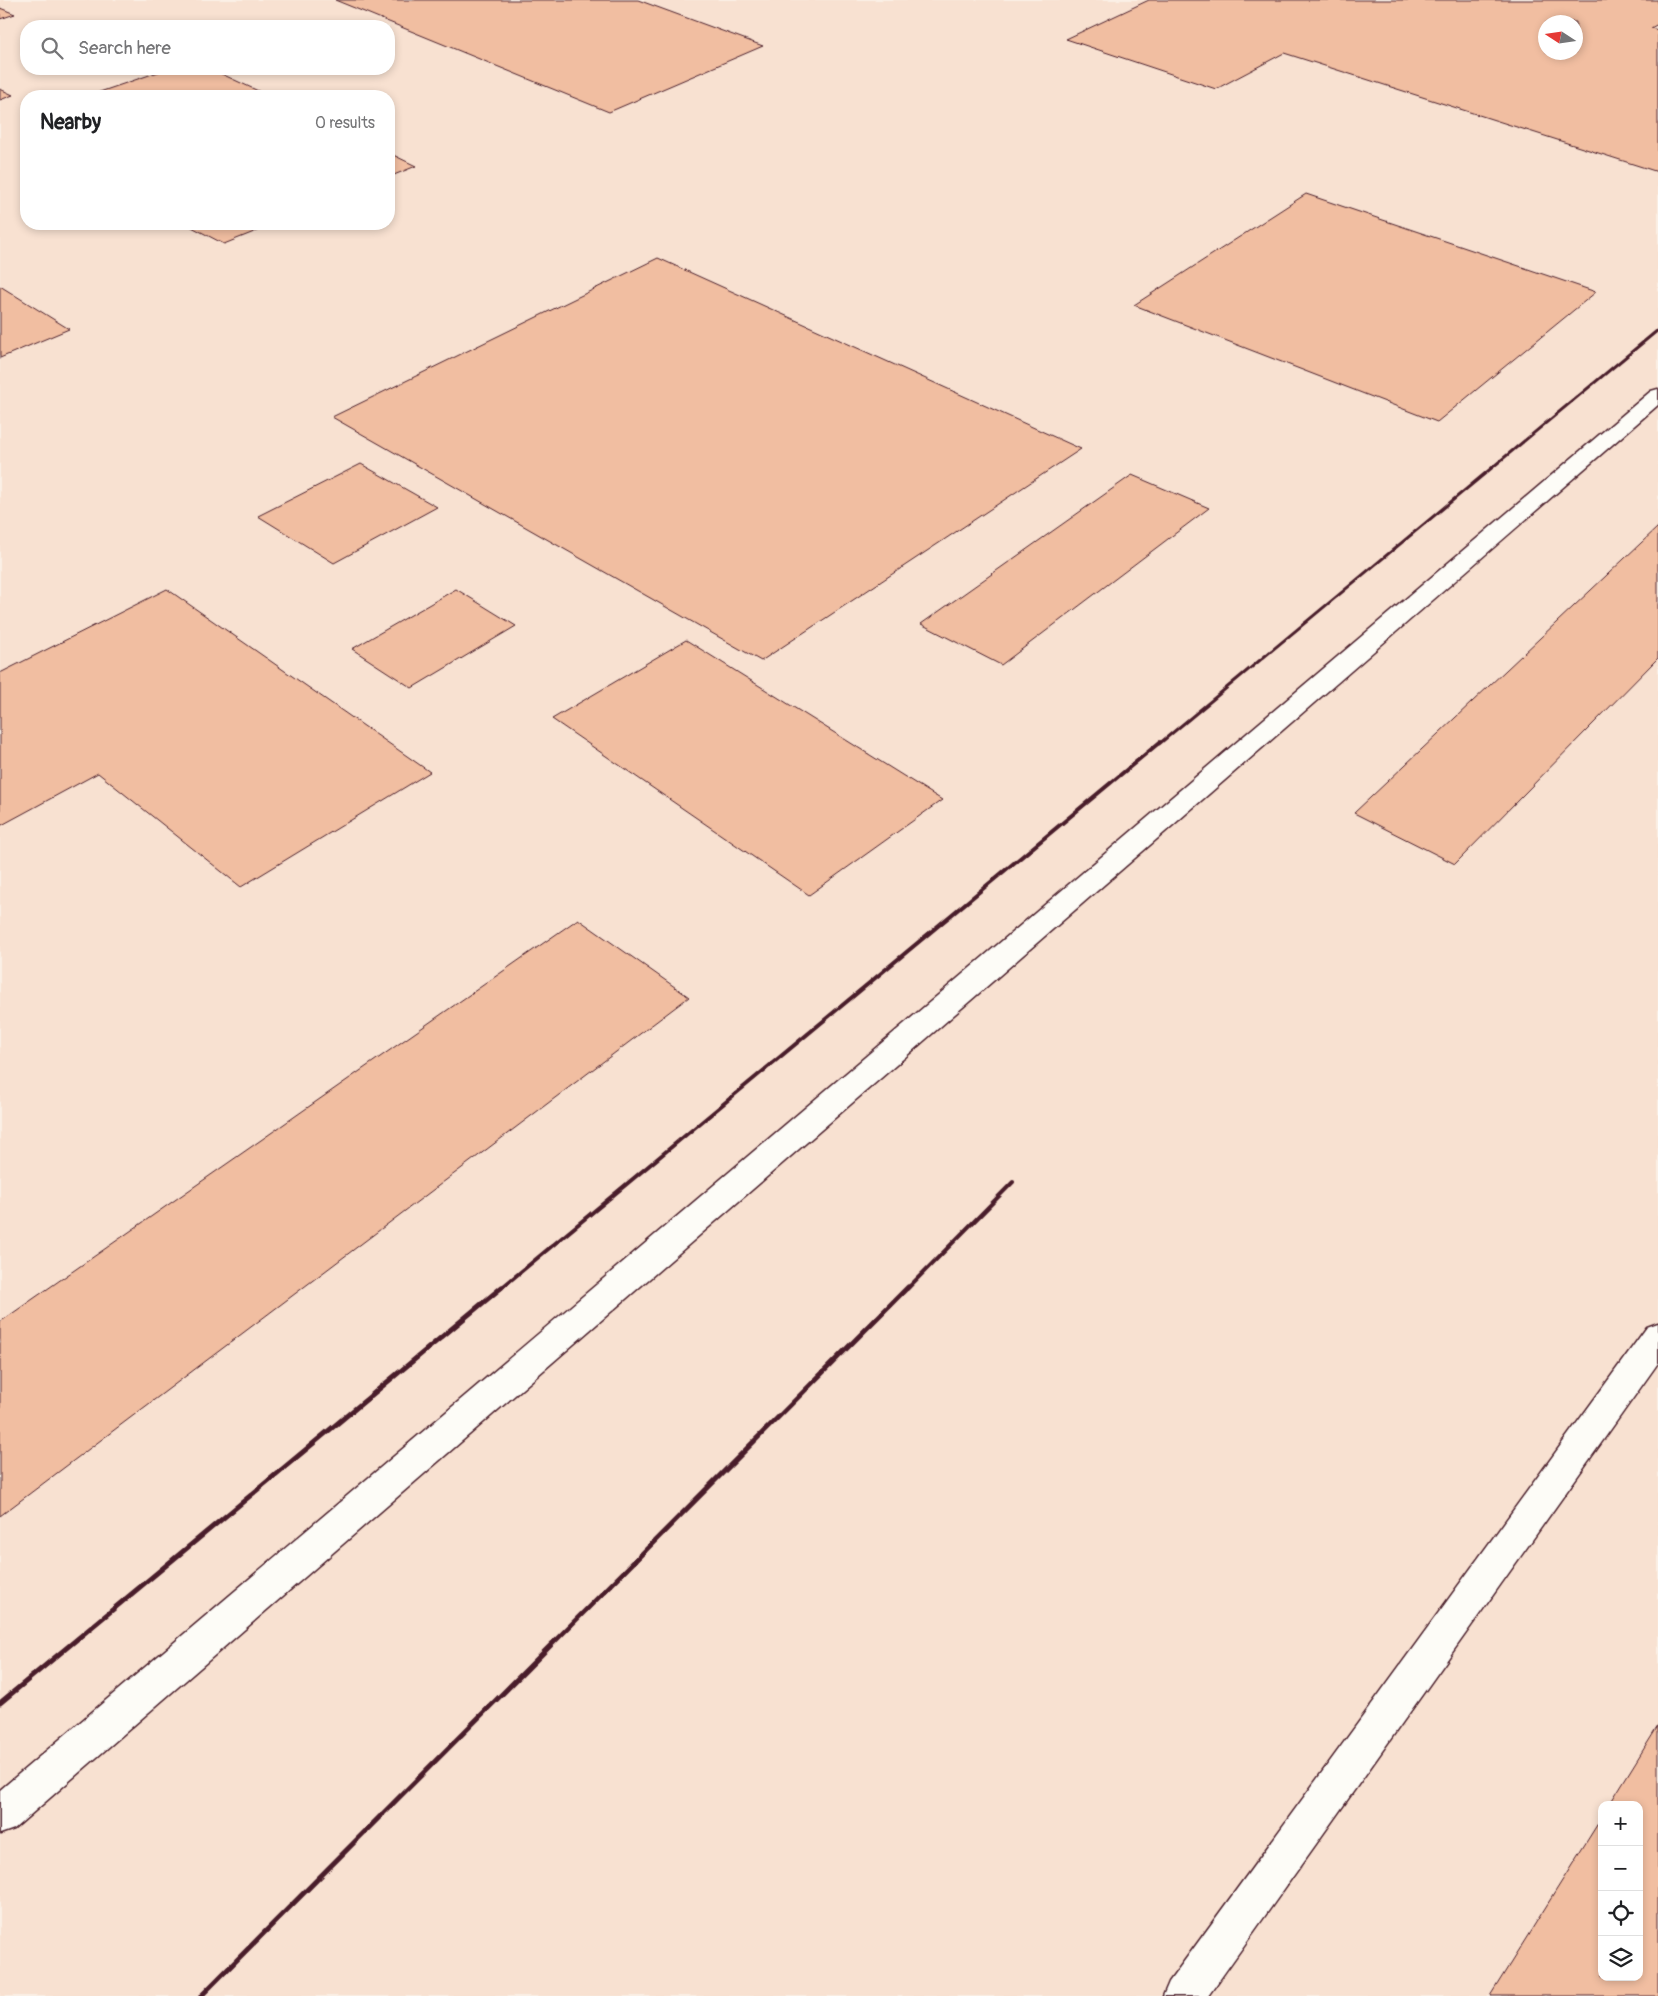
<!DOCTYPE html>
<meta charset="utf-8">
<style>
body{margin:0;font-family:Pangolin,sans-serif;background:#f6f6f6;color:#202124}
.controls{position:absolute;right:15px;bottom:15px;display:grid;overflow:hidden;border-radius:10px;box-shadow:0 2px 8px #0003}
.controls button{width:45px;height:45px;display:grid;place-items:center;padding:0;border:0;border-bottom:1px solid #e0e0e0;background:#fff;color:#202124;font:25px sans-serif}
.compass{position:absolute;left:1538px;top:15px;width:45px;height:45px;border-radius:50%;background:#fff;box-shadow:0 2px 8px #0003;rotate:282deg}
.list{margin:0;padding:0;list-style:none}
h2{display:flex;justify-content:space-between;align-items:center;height:65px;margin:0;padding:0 20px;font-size:21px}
h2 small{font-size:16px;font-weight:400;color:#757577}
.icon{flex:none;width:28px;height:28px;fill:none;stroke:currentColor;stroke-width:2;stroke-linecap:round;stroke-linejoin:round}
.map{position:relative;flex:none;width:1658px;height:1996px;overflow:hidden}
.search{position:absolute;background:#fff;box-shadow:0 2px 8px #0003;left:20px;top:20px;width:375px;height:55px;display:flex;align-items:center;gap:12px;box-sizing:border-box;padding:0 18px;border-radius:20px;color:#757577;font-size:19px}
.panel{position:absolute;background:#fff;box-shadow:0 2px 8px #0003;left:20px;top:90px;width:375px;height:140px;border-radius:20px}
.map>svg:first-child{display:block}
.built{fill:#f8e1d1;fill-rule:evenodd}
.building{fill:#f1bea1;stroke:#4a1f2b;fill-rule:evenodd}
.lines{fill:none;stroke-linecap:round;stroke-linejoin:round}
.lane-casing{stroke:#4a1f2b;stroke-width:3}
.lane{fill:#fdfcf7;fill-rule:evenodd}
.rail-far2{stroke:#4a1f2b;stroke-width:3}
.rail-far1{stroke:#4a1f2b;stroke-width:4}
.rail{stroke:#4a1f2b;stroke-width:5}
</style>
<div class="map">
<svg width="1658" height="1996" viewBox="0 0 1658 1996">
<rect width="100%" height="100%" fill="#fbf0e6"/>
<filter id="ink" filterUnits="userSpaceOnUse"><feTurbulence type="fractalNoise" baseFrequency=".02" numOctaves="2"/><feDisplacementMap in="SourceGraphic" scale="10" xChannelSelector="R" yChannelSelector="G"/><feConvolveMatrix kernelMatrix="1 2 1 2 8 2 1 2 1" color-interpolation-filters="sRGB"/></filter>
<g filter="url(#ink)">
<path class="built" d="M 0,0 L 1658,0 L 1658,1996 L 0,1996 ZM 1546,22 L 1576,22 L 1576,52 L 1546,52 ZM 26,26 L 389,26 L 389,69 L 26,69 ZM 26,96 L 389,96 L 389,224 L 26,224 ZM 1602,1805 L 1639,1805 L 1639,1977 L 1602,1977 Z"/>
<path class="building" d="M 335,0 L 638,0 L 763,46 L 609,112 Z
M 1149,0 L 1658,0 L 1658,24 L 1651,28 L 1658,30 L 1658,172 L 1284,53 L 1216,89 L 1066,39 ZM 1546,22 L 1576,22 L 1576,52 L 1546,52 Z
M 0,8 L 15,14 L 0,19 Z
M 167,69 L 211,69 L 269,96 L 88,96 Z
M 0,89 L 13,95 L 0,100 Z
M 389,153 L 416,166 L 389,177 Z
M 1306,194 L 1596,292 L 1437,422 L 1134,305 Z
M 186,224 L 274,224 L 224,244 Z
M 658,258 L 1081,449 L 761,661 L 332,417 Z
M 0,286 L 69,329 L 0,358 Z
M 361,464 L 437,507 L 334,563 L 258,516 Z
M 1132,475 L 1209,508 L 1001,665 L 921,624 Z
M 1658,527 L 1658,658 L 1455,864 L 1354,813 Z
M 167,589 L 430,772 L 241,887 L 98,773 L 0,826 L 0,673 Z
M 456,589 L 516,626 L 412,688 L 352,649 Z
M 686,640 L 942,800 L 809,895 L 552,719 Z
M 578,919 L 689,997 L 0,1516 L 0,1322 Z
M 1658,1726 L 1658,1996 L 1490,1996 L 1602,1817 L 1602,1977 L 1639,1977 L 1639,1805 L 1609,1805 Z"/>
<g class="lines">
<g class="lane-casing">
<path id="lane" d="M 1658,389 L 1658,405 L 14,1829 L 0,1834 L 0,1790 L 1651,391 Z
M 1658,1323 L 1658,1363 L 1208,1996 L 1163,1996 L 1169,1982 L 1647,1327 Z"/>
</g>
<use href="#lane" class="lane"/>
<path class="rail-far2" d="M 1159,744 L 1658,330"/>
<path class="rail-far1" d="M 500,1289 L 1160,742
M 907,1289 L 1013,1182"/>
<path class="rail" d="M 0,1703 L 502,1287
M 201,1996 L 908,1287"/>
</g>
</g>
</svg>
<div class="controls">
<button>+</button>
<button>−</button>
<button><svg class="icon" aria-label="locate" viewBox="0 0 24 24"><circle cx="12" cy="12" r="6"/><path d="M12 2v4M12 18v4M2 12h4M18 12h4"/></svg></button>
<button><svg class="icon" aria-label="layers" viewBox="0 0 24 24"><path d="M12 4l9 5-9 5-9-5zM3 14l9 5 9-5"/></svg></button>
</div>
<svg class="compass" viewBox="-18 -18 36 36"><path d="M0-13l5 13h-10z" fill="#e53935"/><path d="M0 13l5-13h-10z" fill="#757577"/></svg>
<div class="search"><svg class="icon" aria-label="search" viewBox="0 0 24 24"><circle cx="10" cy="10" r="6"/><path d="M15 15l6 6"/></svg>Search here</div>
<section class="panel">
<h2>Nearby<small>0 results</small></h2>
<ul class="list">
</ul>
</section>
</div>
